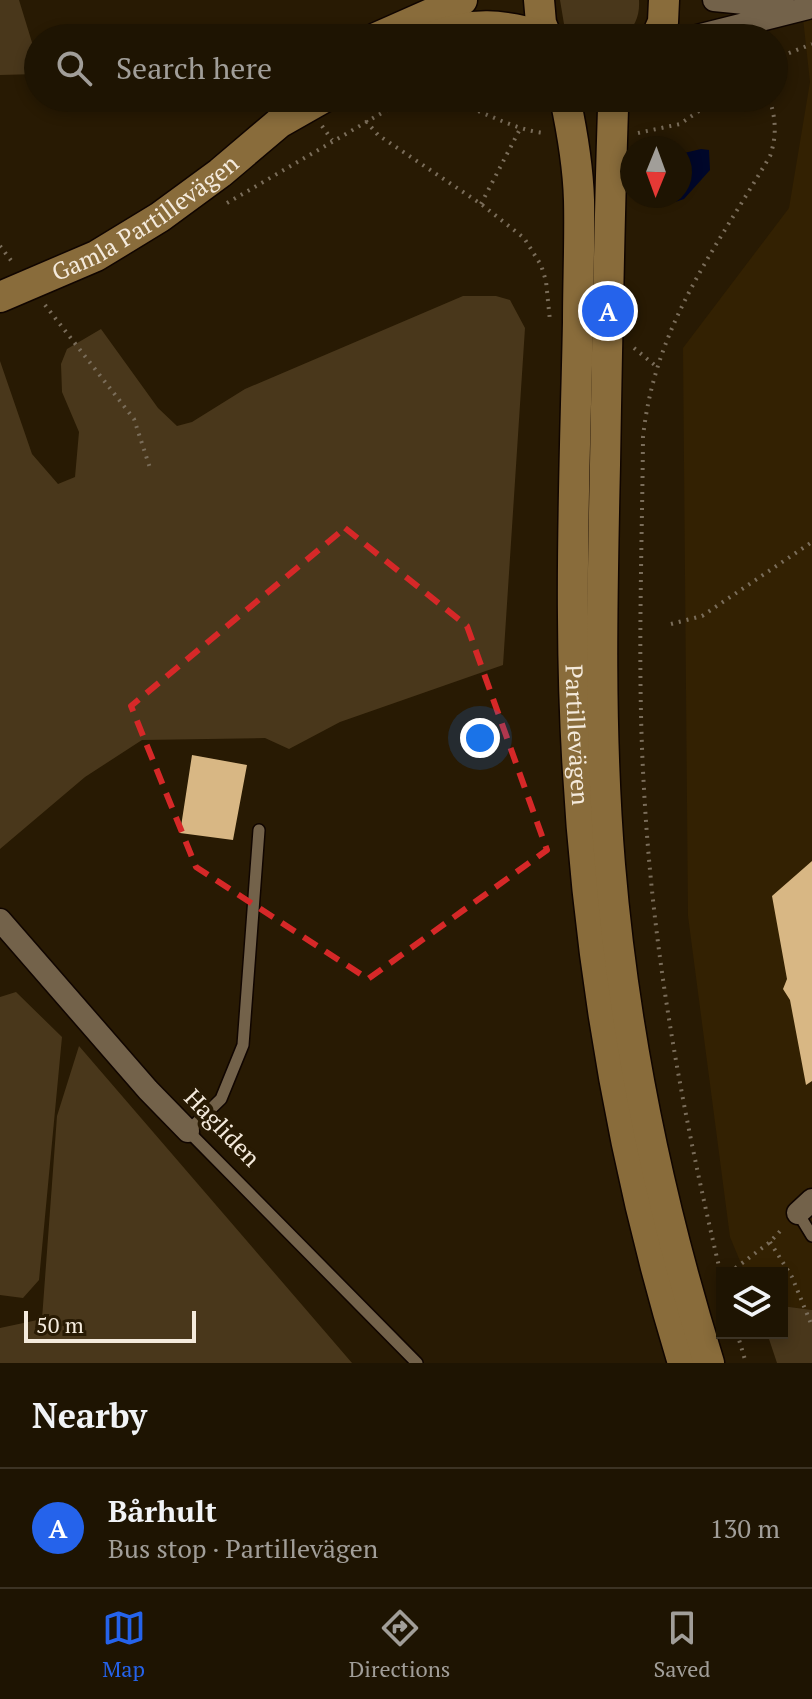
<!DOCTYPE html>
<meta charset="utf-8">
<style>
body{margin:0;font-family:"PT Serif",serif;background:#2b2111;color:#f1f3f6}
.controls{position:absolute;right:24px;bottom:24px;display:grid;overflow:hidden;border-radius:0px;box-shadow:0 4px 12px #0003}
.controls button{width:72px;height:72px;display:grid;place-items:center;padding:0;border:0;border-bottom:2px solid #3c3324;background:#1e1402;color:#f1f3f6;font:40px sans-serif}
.compass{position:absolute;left:620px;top:136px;width:72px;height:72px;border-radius:50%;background:#1e1402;box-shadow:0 4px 12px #0003;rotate:181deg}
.scale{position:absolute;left:24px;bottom:20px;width:172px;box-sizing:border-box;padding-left:8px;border:4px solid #f4eadc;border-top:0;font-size:22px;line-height:28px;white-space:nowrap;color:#f4eadc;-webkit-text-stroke:6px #281a03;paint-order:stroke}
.you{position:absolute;left:480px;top:738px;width:28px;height:28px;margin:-20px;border:6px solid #fff;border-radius:50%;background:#1a73e8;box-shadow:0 0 0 12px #1a73e833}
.badge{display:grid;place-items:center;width:52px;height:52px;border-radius:50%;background:#2563eb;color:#fff;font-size:26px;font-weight:700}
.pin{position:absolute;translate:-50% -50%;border:4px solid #fff;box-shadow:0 2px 8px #0006}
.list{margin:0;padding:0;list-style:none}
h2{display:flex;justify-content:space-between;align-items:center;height:104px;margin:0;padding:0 32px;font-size:34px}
h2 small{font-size:26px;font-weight:400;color:#a19e99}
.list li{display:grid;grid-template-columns:52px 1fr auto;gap:24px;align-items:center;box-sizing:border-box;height:120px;padding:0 32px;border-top:2px solid #3c3324}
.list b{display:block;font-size:30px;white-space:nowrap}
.list p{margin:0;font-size:26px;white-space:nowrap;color:#a19e99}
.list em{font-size:26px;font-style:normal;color:#a19e99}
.icon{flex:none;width:44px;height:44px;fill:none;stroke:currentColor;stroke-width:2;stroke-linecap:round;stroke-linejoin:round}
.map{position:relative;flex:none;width:812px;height:1363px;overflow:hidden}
.search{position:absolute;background:#1e1402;box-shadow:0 4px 12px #0003;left:24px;right:24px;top:24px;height:88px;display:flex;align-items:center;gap:20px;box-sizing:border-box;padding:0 28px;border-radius:44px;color:#a19e99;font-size:30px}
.sheet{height:224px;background:#1e1402}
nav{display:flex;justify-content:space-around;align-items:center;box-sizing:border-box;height:112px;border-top:2px solid #3c3324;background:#1e1402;font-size:22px;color:#a19e99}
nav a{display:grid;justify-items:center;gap:4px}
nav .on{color:#2563eb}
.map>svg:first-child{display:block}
.built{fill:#332102}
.green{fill:#49371b}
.water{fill:#00072a}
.building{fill:#d8b784}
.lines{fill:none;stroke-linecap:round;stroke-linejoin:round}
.lane-casing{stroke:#100500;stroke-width:14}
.street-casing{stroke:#100500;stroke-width:25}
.secondary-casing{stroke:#100500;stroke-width:33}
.path{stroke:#7a6d5a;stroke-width:4;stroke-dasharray:2 6;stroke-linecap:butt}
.lane{stroke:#73624a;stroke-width:11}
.street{stroke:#73624a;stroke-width:22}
.secondary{stroke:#896c3b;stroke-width:30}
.marked{fill:none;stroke:#d62828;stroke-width:6;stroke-dasharray:16 10;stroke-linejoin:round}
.labels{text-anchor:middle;stroke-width:8;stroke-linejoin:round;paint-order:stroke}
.street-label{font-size:24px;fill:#f4eadc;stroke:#281a03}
</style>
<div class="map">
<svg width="812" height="1363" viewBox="0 0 812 1363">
<rect width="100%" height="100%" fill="#281a03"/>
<path class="built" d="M 801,0 L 812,0 L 812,1310 L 782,1306 L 782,1273 L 745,1273 L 730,1237 L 688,916 L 683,348 L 789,208 L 810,82 Z"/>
<path class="green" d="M 0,0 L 19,0 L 38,62 L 38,74 L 0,75 Z
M 560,0 L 639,0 C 640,16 635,27 623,38 L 576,38 L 564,24 Z
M 463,296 L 496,296 L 510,300 L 525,328 L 503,665 L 340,722 L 289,749 L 265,738 L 142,740 L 85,777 L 0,849 L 0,361 L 32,454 L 58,484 L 75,477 L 79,432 L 62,392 L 61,364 L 67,349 L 101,329 L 158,408 L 177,426 L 192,422 L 245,389 Z
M 16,992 L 62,1037 L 39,1280 L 23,1298 L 0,1295 L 0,997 Z
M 79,1046 L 352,1363 L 0,1363 L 0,1328 L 42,1319 L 57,1116 Z
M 782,1306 L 812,1310 L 812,1363 L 777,1363 L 767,1333 L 782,1333 Z"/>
<path class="water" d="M 701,149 L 709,150 L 710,170 L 684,199 L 672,203 L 663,196 L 680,196 L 680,154 Z"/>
<path class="building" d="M 192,755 L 247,765 L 233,840 L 180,833 Z
M 812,861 L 812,1081 L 806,1085 L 790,1000 L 783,989 L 787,979 L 772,896 Z"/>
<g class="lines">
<g class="lane-casing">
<path id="lane" d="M 259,830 L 243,1045 L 221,1099 L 188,1131 L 417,1363
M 798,1213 L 812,1236"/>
</g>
<g class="street-casing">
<path id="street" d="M 714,0 L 785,7
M 689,38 L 808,8
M 0,920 L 148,1090 L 188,1131
M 798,1213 L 812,1200"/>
</g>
<g class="secondary-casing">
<g id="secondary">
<path d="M 539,0 L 541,23 L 547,38"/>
<path d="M 376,38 L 462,0"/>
<path d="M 428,38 C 474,21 501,24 546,37"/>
<path d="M 656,38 L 663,22 L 664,0"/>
<path id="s1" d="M 565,98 C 572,131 578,166 579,200 C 580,240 578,281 578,322 C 576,420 572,518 573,617 C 574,870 609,1121 683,1363"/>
<path d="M 617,98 L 613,109 C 609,228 607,346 605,465 C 602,599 599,732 610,865 C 624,1033 659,1202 709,1363"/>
<path id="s2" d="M 0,297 L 96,256 L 160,217 L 220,173 L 279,123 L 323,98"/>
</g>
</g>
<path class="path" d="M 774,59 L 812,44
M 366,121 L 378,135 L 481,204 L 524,238 L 541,265 L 546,281 L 550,321
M 322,126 L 332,140
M 638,133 L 680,124 L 718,98
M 227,203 L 387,110 C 399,105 412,100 424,99 C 467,97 504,130 546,133
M 481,204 L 520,129
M 0,246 L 13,263
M 45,305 L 134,419 L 150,468
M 634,348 L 657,367
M 671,624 L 702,616 L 812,542
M 770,1242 L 792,1277 L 812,1326
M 729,1273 L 770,1242 L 782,1229
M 722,1279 C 683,1116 653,957 644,789 C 637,672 642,555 643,437 C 655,325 715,250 770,156 C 777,136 776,118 769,98
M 737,1333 L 746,1363"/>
<use href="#lane" class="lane"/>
<use href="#street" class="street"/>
<use href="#secondary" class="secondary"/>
</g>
<path class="marked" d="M 345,528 L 467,626 L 547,850 L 368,979 L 196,867 L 131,706 Z"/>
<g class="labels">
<g class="street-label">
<text dy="8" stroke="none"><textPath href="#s2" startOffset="166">Gamla Partillevägen</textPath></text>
<text dy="8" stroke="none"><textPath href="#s1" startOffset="638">Partillevägen</textPath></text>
<text transform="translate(222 1128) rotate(46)" y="8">Hagliden</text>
</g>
</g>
</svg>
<div class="controls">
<button><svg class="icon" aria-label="layers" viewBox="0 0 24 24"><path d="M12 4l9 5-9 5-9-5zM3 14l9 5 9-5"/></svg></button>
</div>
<svg class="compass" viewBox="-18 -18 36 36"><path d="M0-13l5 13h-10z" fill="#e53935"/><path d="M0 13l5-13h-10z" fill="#a19e99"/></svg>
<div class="scale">50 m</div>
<div class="you"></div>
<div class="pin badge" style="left:608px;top:311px">A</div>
<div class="search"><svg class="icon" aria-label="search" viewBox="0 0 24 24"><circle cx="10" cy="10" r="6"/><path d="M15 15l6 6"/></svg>Search here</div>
</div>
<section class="sheet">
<h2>Nearby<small></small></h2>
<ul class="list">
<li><span class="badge">A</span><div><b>Bårhult</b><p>Bus stop · Partillevägen</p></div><em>130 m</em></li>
</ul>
</section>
<nav>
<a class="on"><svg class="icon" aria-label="map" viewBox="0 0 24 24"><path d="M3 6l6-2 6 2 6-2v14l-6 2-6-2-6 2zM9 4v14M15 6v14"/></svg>Map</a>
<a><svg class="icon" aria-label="directions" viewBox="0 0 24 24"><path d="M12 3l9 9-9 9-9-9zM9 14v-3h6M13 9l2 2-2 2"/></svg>Directions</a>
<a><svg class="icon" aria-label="saved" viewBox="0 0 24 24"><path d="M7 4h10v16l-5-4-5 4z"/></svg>Saved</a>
</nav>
